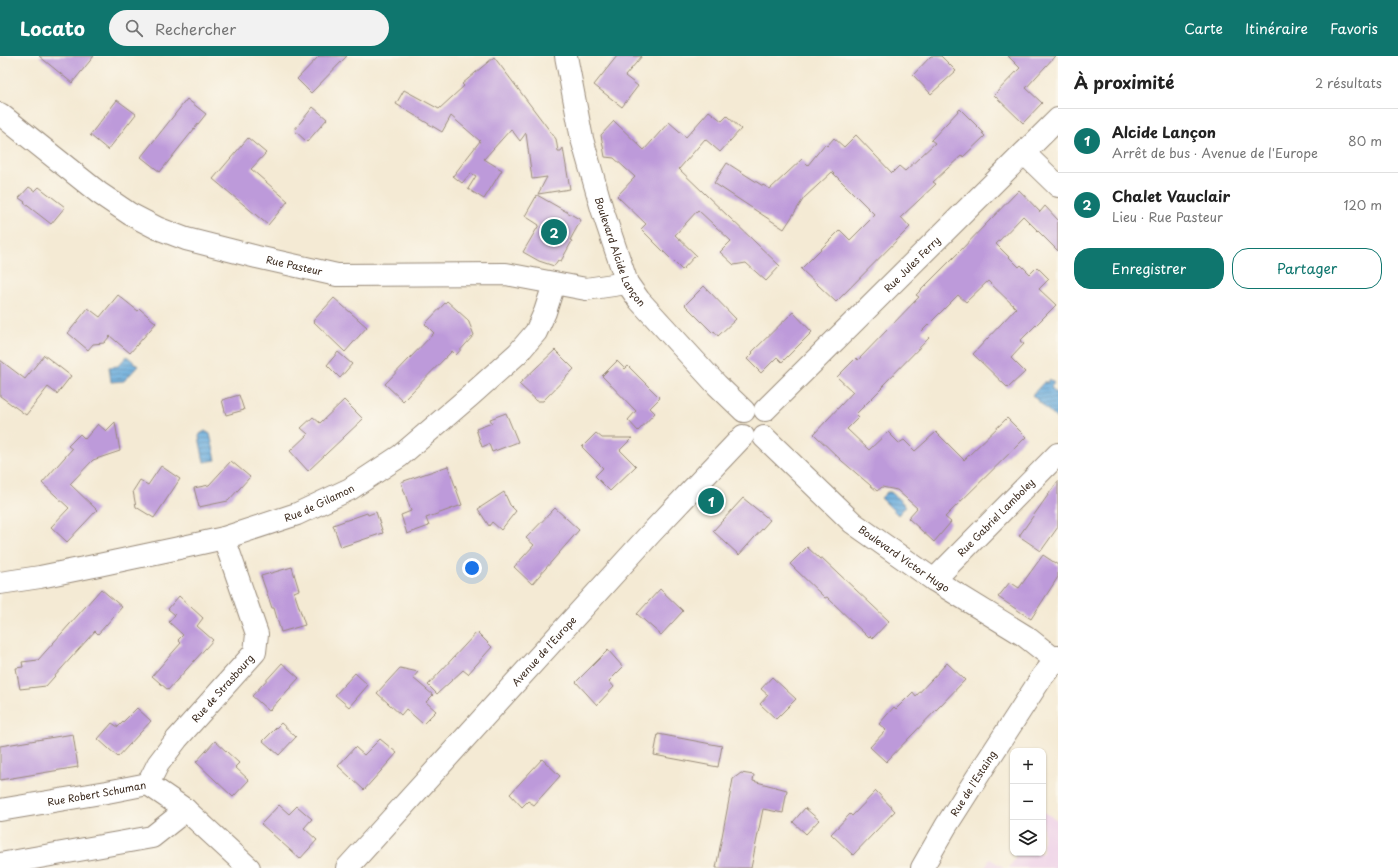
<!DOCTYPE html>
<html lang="fr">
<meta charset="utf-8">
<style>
body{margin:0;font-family:"Playpen Sans",sans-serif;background:#f2f2f2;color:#222}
.controls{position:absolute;right:12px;bottom:12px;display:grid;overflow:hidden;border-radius:8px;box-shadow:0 1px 3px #0004}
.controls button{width:36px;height:36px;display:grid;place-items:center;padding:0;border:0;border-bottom:1px solid #e0e0e0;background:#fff;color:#222;font:20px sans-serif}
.you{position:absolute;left:472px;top:512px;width:14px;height:14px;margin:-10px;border:3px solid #fff;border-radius:50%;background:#1a73e8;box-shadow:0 0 0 6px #1a73e833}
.badge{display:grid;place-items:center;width:26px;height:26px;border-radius:50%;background:#0f766e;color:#fff;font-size:13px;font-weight:700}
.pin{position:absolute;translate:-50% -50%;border:2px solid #fff;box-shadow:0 1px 4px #0006}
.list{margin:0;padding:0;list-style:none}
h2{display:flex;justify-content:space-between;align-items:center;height:52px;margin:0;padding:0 16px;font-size:17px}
h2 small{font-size:13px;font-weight:400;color:#767676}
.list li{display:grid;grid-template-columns:26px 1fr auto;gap:12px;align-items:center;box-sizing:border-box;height:64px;padding:0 16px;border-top:1px solid #e0e0e0}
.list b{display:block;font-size:15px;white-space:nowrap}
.list p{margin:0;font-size:13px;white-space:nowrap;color:#767676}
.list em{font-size:13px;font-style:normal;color:#767676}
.actions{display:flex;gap:8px;padding:12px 16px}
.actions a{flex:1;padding:9px 0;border:1px solid #0f766e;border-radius:16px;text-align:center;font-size:14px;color:#0f766e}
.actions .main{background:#0f766e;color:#fff}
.icon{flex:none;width:22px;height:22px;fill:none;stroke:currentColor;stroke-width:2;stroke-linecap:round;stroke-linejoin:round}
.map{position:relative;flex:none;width:1058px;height:812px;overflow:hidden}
header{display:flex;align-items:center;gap:24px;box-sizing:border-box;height:56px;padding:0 20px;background:#0f766e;color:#fff}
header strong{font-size:19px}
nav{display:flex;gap:22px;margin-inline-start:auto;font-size:14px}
.search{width:280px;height:36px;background:#f2f2f2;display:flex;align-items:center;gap:10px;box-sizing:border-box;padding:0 14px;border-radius:22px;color:#767676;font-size:15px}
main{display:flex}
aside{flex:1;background:#fff}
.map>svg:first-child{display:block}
.built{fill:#eed0e8}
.water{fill:url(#water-rules);stroke:#516a7d}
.building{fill:#bd9ada}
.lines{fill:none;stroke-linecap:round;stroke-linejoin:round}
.minor-casing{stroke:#988a79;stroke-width:24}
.minor{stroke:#fff;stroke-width:22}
.labels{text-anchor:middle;stroke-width:3;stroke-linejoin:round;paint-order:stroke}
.street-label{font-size:10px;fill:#3b2a1e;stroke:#fbf7ec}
</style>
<header>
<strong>Locato</strong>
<div class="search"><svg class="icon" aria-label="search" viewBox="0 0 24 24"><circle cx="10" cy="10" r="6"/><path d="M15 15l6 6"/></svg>Rechercher</div>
<nav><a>Carte</a><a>Itinéraire</a><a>Favoris</a></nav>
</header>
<main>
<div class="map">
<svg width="1058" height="812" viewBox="0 0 1058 812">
<defs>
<pattern id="water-rules" width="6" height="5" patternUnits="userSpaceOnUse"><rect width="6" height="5" fill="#67abdc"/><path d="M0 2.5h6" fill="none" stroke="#568bb2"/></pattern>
</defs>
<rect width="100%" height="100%" fill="#fbf7ec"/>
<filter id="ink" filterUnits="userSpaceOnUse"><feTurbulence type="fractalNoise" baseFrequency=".025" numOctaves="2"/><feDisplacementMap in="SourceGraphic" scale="8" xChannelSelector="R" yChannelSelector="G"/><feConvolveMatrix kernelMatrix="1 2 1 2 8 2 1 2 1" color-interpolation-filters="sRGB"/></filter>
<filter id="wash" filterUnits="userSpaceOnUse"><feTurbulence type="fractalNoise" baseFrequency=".012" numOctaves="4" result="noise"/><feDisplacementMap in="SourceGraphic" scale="16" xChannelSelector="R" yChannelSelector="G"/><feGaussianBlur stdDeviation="0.9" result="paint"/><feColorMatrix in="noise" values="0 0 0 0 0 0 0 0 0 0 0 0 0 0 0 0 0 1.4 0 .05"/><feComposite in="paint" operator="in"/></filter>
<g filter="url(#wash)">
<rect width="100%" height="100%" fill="#f4ead4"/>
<path class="built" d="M 1043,756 L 1058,764 L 1058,812 L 1009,812 L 1018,797 L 1043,797 Z
M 990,803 L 1005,812 L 984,812 Z"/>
<path class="water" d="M 127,300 L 138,310 L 124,325 L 111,326 L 109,311 L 118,310 Z
M 1050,323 L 1054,327 L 1051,331 L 1058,339 L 1058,364 L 1032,339 L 1045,325 L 1047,327 Z
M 205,375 L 210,378 L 216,404 L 204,406 L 199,381 L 200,378 Z
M 887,436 L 891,436 L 906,450 L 898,459 L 881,442 Z"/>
<g id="blocks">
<path class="building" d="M 39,0 L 94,0 L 72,27 Z
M 319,0 L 347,0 L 311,37 L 297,23 Z
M 617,0 L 642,0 L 625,20 L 638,30 L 622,51 L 594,29 Z
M 931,0 L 941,0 L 956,15 L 931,38 L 913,19 Z
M 1008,0 L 1055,0 L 1026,32 L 1042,47 L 1023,67 L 994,39 L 1020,12 Z
M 494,1 L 556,83 L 558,95 L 561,95 L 563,92 L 570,133 L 538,138 L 547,121 L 532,123 L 526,77 L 520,85 L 511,73 L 484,103 L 502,114 L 484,143 L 468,133 L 476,120 L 471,117 L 462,127 L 453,120 L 480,85 L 451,60 L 442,76 L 396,48 L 404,34 L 439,53 L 464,30 L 462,28 Z
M 187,43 L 206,58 L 160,116 L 141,101 Z
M 117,44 L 136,58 L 108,94 L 90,79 Z
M 313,51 L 327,63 L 307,86 L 294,74 Z
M 960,53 L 984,77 L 982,77 L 985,80 L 963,101 L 962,99 L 933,126 L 936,128 L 901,161 L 910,171 L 836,246 L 801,213 L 840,174 L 850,184 L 875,159 L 832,116 L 804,142 L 784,173 L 714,127 L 727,107 L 763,130 L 763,129 L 770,133 L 802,103 L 808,109 L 825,88 L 827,90 L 834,82 L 844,91 L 856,79 L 892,117 L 899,110 L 905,115 L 935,87 L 931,84 Z
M 709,55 L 722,65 L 727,60 L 741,73 L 720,96 L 705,83 L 679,113 L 780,210 L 766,225 L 746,207 L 734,209 L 720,196 L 731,185 L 698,154 L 675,179 L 696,199 L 682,214 L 641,173 L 646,168 L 617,140 L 635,121 L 614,102 L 605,101 L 601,79 L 614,65 L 644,94 L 669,66 L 686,81 Z
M 248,82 L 266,97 L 251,113 L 288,145 L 268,169 L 213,123 Z
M 29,131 L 35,135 L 39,131 L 65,151 L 51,168 L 24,147 L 25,146 L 19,142 Z
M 1019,134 L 1040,156 L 1045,150 L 1058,164 L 1058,195 L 1023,160 L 996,188 L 1019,211 L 1021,209 L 1030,218 L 1037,211 L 1049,223 L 1039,233 L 1056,249 L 1020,285 L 1024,288 L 1011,302 L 1025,316 L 1008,332 L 973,298 L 1016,252 L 988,225 L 966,246 L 958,239 L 922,275 L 929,282 L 883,329 L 884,330 L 856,358 L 859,361 L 847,373 L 869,394 L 888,376 L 899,387 L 904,384 L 915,395 L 936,376 L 964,404 L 1007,362 L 1026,381 L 945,461 L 951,466 L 934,486 L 908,462 L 917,452 L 897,434 L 882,431 L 877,435 L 842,405 L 814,378 L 853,336 L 837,321 L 856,302 L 858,304 L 919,241 L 916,239 L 958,197 Z
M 537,139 L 581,164 L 570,184 L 572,185 L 561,205 L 558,204 L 554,210 L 539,205 L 523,196 L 539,169 L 525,160 Z
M 704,230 L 736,263 L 718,280 L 714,275 L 713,277 L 685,249 Z
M 118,239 L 138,255 L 140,253 L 156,267 L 130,297 L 110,280 L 104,287 L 93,288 L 88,294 L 68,277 L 88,252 L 100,261 Z
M 334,242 L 367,271 L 345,296 L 313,265 Z
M 447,245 L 468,264 L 474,279 L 456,299 L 452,295 L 403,345 L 385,328 L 434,277 L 425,268 Z
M 793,256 L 812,276 L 782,306 L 777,301 L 761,317 L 747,303 L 753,297 L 752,296 Z
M 555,294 L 574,313 L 543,345 L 537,345 L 519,328 Z
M 338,296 L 352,308 L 340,322 L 327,309 Z
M 44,299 L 71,320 L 57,338 L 48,331 L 26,359 L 0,340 L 0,304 L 25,323 Z
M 617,305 L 625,313 L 628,310 L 660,342 L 650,352 L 655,357 L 638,375 L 628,364 L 636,355 L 602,320 Z
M 239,339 L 244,354 L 226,359 L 222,344 Z
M 344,344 L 363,363 L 308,415 L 290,395 L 308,378 L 301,372 L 313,361 L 320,367 Z
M 506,357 L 518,386 L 492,396 L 489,388 L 482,391 L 476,373 L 492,367 L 490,363 Z
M 115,366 L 120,395 L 93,404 L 70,428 L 97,454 L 67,486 L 51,471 L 69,452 L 42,427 L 72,393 L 68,390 L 80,378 L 85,383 L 98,368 L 106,375 Z
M 596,377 L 602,382 L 632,382 L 620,394 L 636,410 L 610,435 L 595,420 L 603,412 L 582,391 Z
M 231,405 L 250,421 L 228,445 L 199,451 L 194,432 L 209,429 Z
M 161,410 L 180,423 L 154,462 L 136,451 L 133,435 L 140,424 L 148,429 Z
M 448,410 L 462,449 L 426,462 L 429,470 L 407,478 L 401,459 L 411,455 L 401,426 Z
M 1058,425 L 1058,471 L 1041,495 L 1019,480 Z
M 504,436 L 510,449 L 516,455 L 501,474 L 492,466 L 489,470 L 478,453 Z
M 743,442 L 770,464 L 739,499 L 713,475 Z
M 555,452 L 579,474 L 532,528 L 514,511 L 534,489 L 526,482 Z
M 376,456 L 383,477 L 341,491 L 333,469 L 367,457 L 368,459 Z
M 807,491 L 820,503 L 822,502 L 889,565 L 873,582 L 871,580 L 869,582 L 827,541 L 825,542 L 790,508 Z
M 1043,499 L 1058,509 L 1058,521 L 1031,563 L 998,541 L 1010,526 L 1019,532 Z
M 292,511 L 299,534 L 294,536 L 305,569 L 281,576 L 274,552 L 272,552 L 261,520 Z
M 101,533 L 122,551 L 98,578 L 95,575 L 46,630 L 20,633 L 16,612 L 23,611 L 22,606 L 38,604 Z
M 660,533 L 683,555 L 661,579 L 637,558 Z
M 179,540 L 203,562 L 197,570 L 213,584 L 168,634 L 152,620 L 181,587 L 178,584 L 183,579 L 169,566 L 175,559 L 168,553 Z
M 477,576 L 492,591 L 468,618 L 463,614 L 437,638 L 428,629 Z
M 608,594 L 623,611 L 609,625 L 614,631 L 597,649 L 576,626 Z
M 282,607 L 299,622 L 269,655 L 252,640 Z
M 947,607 L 965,624 L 886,706 L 870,691 L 886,674 L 879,668 L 894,651 L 896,653 L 913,636 L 916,640 Z
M 400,612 L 418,616 L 413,622 L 433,639 L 426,646 L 436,655 L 423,668 L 406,653 L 401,659 L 377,637 Z
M 355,617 L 368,629 L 349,651 L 335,639 Z
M 772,621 L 796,643 L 776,663 L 760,648 L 768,639 L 761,633 Z
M 137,652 L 151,665 L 118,701 L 98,683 L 112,667 L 118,671 Z
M 281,667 L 296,681 L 279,699 L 263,685 Z
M 73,678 L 78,711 L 0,724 L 0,690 Z
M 658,678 L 722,690 L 718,711 L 654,699 Z
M 380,683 L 397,697 L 364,734 L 338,710 L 355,691 L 364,699 Z
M 215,685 L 239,707 L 235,711 L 249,724 L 233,741 L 196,706 Z
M 542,703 L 560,720 L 534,749 L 528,745 L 522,751 L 510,738 Z
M 741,717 L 754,719 L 753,725 L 787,734 L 783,757 L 763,753 L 751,812 L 716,812 L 733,723 Z
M 876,735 L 895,755 L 853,799 L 831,778 L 850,758 L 852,760 Z
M 279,749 L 289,758 L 297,750 L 312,763 L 304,772 L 317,784 L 300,803 L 261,768 Z
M 805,752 L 819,764 L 806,778 L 793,766 Z"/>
</g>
</g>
<g filter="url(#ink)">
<use href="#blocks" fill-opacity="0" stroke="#988a79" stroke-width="1"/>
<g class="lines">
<g class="minor-casing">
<g id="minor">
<path id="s1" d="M 566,0 L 582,83 L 602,153 L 627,227 L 639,244 L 717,329 L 744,355"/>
<path id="s2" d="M 0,58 L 99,137 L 130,158 L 157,172 L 186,183 L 257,201 L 337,219 L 506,218 L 586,233 L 627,227"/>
<path d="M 1024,97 L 1058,130"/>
<path id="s3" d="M 765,354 L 1058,63"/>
<path id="s4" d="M 764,381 L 853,467 L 934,524 L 1025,580 L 1058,606"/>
<path id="s5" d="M 934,524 L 1058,398"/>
<path id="s6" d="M 0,527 L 40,521 L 94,510 L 179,492 L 224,482 L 297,458 L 350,433 L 400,400 L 470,340 L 518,297 L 536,276 L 545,256 L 554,228"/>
<path id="s7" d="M 148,728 L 158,708 L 177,683 L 255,596 L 257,578 L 224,482"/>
<path id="s8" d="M 0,754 L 107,736 L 148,728 L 186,754 L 249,812"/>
<path d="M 0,808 L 152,781 L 186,754"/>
<path id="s9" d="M 347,812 L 651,477 L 743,380"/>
<path id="s10" d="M 922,812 L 946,770 L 981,715 L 1042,621 L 1058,601"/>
</g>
</g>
<use href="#minor" class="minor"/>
</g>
</g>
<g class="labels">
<g class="street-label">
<text dy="4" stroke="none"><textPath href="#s1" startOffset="204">Boulevard Alcide Lançon</textPath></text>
<text dy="4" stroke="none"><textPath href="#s3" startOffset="207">Rue Jules Ferry</textPath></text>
<text dy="4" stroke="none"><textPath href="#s2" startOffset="337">Rue Pasteur</textPath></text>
<text dy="4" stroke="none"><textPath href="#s6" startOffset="330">Rue de Gilamon</textPath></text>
<text dy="4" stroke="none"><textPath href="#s5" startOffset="88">Rue Gabriel Lamboley</textPath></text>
<text dy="4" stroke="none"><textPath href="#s4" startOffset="186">Boulevard Victor Hugo</textPath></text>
<text dy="4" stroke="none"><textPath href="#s9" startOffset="293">Avenue de l'Europe</textPath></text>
<text dy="4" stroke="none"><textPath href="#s7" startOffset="122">Rue de Strasbourg</textPath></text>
<text dy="4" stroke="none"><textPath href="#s10" startOffset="99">Rue de l'Estaing</textPath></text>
<text dy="4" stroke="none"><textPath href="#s8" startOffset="98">Rue Robert Schuman</textPath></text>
</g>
</g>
</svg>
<div class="controls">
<button>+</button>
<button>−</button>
<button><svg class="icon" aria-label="layers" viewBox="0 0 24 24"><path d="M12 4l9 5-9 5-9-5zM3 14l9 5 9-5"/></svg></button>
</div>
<div class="you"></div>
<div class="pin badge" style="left:711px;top:445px">1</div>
<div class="pin badge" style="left:554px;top:176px">2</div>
</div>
<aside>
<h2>À proximité<small>2 résultats</small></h2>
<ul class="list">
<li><span class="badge">1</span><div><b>Alcide Lançon</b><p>Arrêt de bus · Avenue de l'Europe</p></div><em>80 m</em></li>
<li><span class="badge">2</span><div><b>Chalet Vauclair</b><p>Lieu · Rue Pasteur</p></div><em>120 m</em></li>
</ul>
<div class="actions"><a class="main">Enregistrer</a><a>Partager</a></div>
</aside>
</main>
